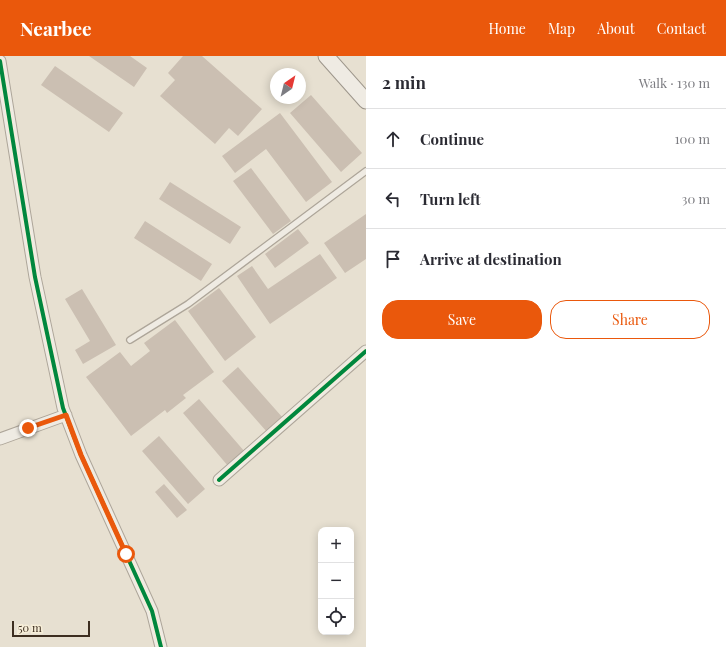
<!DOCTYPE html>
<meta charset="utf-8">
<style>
body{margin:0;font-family:"Playfair Display",serif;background:#f2f2f3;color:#2b2b33}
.controls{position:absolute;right:12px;bottom:12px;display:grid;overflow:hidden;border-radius:8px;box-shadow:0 2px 10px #0003}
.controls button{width:36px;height:36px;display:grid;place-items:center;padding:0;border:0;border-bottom:1px solid #e1e1e2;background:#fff;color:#2b2b33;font:20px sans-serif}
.compass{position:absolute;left:270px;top:12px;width:36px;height:36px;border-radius:50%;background:#fff;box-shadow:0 2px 10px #0003;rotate:35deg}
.scale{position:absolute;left:12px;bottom:10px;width:78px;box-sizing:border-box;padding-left:4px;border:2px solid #3d2e20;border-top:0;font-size:11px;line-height:14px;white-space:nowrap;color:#3d2e20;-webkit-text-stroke:3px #f7eed8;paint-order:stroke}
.stop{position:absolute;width:12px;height:12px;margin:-9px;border:3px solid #ea580c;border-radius:50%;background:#fff}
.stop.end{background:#ea580c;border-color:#fff;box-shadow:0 1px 4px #0008}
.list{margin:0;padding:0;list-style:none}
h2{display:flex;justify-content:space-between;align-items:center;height:52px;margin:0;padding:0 16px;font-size:17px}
h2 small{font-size:13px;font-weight:400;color:#7c7c81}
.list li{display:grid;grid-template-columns:26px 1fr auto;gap:12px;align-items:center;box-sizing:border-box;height:60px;padding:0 16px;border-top:1px solid #e1e1e2}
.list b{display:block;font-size:15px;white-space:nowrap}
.list em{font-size:13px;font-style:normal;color:#7c7c81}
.actions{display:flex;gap:8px;padding:12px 16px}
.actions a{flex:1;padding:9px 0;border:1px solid #ea580c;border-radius:16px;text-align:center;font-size:14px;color:#ea580c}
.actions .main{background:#ea580c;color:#fff}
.icon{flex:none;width:22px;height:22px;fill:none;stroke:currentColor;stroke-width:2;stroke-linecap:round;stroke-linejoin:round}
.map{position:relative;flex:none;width:366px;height:591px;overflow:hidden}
header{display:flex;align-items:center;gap:24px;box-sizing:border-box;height:56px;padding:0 20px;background:#ea580c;color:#fff}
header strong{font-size:19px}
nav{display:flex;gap:22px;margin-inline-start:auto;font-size:14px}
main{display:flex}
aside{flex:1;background:#fff}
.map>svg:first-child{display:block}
.building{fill:#cbbfb2}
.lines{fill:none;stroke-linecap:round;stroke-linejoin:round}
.service-casing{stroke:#ada599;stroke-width:8}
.minor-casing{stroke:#ada599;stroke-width:13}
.secondary-casing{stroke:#9c958a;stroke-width:17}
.service{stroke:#efebe3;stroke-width:5.5}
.minor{stroke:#efebe3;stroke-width:11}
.secondary{stroke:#efebe3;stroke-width:15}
.cycleway-casing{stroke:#f7eed8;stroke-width:6}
.cycleway{stroke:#00873e;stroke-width:4}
.route{stroke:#ea580c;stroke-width:5}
</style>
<header>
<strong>Nearbee</strong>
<nav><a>Home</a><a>Map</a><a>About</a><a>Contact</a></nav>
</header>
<main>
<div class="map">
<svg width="366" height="591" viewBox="0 0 366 591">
<rect width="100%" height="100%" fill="#e7e0d1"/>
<path class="building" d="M 89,0 L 130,0 L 147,12 L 134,31 Z
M 183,0 L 202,0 L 262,53 L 238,80 L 229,72 L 215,88 L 160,40 L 175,24 L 168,17 Z
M 55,10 L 123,57 L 109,76 L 41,29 Z
M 311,39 L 362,97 L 341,116 L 290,57 Z
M 280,57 L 332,126 L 306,146 L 266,93 L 235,117 L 222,100 Z
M 251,112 L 291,165 L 273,178 L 233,125 Z
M 170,126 L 241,171 L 230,188 L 159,143 Z
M 366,158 L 366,203 L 345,217 L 324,187 Z
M 145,165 L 212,208 L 201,225 L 134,182 Z
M 298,173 L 309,187 L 275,212 L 265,198 Z
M 320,198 L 337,222 L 270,268 L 237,220 L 252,210 L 268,233 Z
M 219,232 L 256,281 L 225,305 L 188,255 Z
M 82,233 L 116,289 L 83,308 L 75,294 L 90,285 L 65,243 Z
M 175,264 L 214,316 L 183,339 L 186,342 L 167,357 L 165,354 L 131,380 L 86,321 L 120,296 L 131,310 L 150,295 L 144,287 Z
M 238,311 L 283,362 L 267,376 L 222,325 Z
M 199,343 L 245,396 L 228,410 L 183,357 Z
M 159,380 L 205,433 L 188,448 L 142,395 Z
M 164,428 L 187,454 L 177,462 L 155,436 Z"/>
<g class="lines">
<g class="service-casing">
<path id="service" d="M 130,284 L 188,248 L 366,115"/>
</g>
<g class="minor-casing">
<path id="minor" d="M 0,5 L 35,221 L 63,352 L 81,399 L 152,555 L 161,591
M 0,383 L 66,359
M 219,424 L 366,295"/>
</g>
<g class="secondary-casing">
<path id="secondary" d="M 326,0 L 366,45"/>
</g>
<use href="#service" class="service"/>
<use href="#minor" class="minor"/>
<use href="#secondary" class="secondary"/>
<g class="cycleway-casing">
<path id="cycleway" d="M 0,5 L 35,221 L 63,352 L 81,399 L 152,555 L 161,591
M 219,424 L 366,295"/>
</g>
<use href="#cycleway" class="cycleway"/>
</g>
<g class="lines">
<path class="route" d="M 28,372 L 66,359 L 81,399 L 126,498"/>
</g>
</svg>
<div class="controls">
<button>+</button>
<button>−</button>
<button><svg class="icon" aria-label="locate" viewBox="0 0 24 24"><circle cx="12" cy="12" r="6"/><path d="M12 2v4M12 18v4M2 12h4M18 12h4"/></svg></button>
</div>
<svg class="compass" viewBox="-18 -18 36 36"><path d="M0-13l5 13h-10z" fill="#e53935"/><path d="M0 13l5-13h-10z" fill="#7c7c81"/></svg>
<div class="scale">50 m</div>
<div class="stop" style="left:126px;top:498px"></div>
<div class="stop end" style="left:28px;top:372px"></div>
</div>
<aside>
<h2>2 min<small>Walk · 130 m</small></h2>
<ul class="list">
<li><svg class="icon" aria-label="ahead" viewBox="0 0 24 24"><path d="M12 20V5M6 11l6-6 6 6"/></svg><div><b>Continue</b></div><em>100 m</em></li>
<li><svg class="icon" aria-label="left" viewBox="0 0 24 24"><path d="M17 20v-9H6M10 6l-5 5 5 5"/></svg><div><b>Turn left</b></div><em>30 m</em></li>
<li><svg class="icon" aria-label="arrive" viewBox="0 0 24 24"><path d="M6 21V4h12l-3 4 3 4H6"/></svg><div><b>Arrive at destination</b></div></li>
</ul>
<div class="actions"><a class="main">Save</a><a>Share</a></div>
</aside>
</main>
